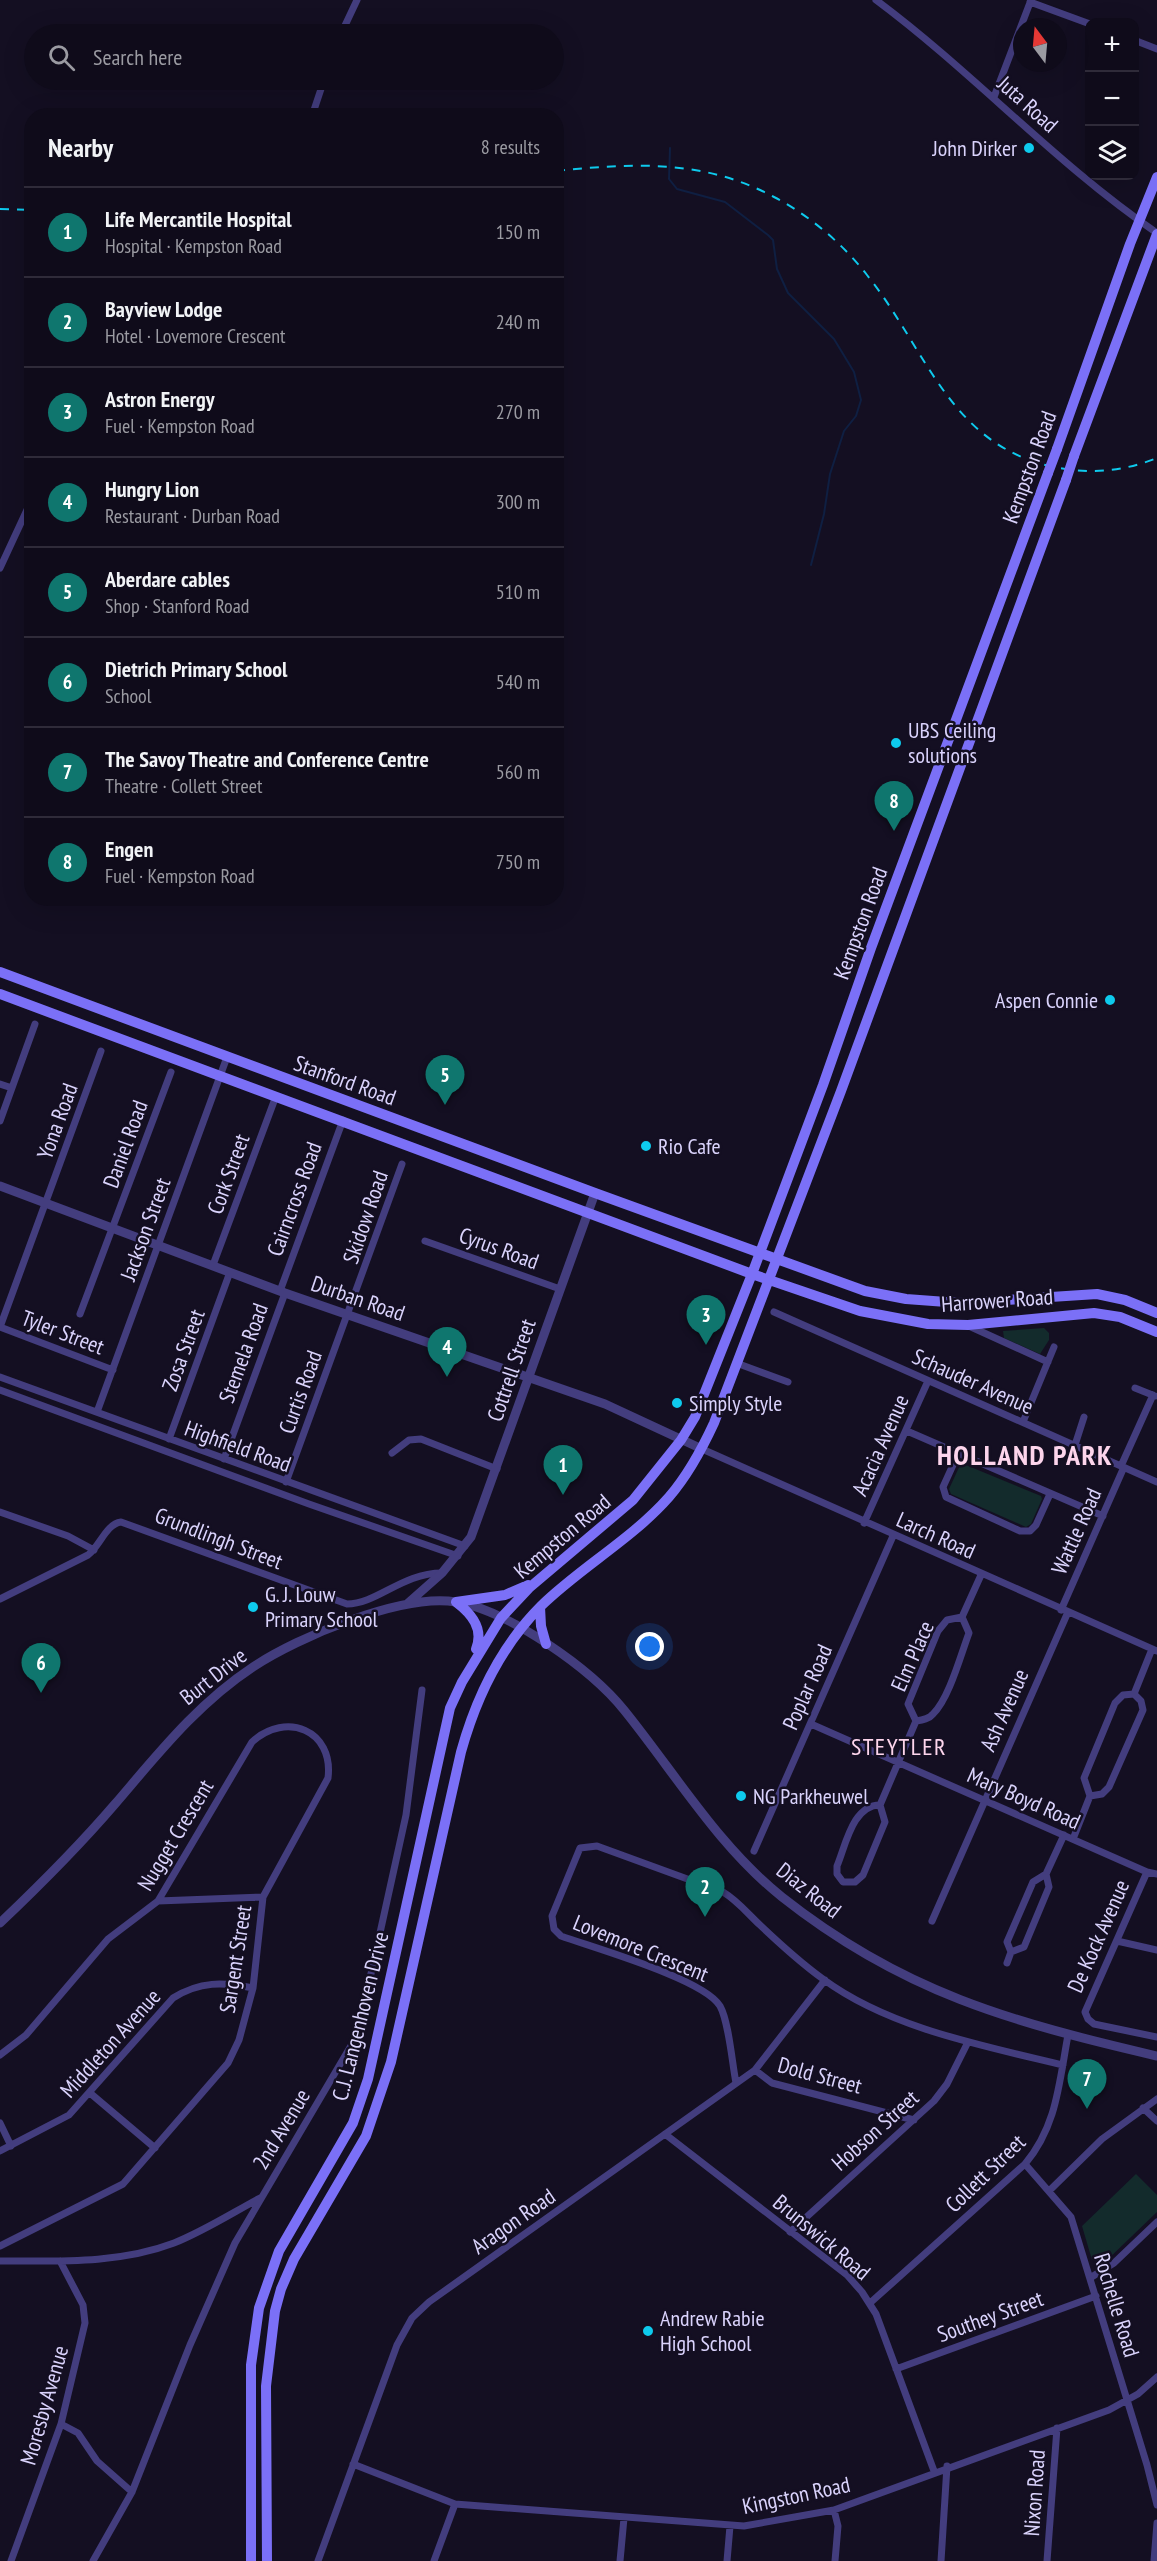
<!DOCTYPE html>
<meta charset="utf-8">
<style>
body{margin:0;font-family:"PT Sans Narrow",sans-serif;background:#181423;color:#f1f3f6}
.controls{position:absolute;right:18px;top:18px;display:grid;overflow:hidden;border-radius:12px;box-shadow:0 6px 24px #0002}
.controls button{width:54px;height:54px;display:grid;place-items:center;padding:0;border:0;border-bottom:2px solid #2f2b39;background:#0f0b1a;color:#f1f3f6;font:30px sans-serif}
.compass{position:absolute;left:1013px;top:18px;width:54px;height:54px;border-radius:50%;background:#0f0b1a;box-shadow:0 6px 24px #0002;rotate:344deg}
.you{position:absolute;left:650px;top:1647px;width:21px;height:21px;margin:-15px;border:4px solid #fff;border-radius:50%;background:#1a73e8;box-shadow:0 0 0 9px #1a73e833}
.badge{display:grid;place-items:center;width:39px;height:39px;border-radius:50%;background:#0f766e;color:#fff;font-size:20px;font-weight:700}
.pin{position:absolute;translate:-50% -50px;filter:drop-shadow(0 2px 3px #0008)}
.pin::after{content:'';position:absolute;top:32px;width:21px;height:18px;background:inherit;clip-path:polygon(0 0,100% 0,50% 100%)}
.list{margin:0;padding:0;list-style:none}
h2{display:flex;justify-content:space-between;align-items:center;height:78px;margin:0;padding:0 24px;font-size:26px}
h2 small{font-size:20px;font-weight:400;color:#9b9ba2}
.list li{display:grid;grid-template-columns:39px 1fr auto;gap:18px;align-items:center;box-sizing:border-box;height:90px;padding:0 24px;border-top:2px solid #2f2b39}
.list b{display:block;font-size:22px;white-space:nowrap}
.list p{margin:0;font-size:20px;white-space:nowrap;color:#9b9ba2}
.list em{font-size:20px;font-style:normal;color:#9b9ba2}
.icon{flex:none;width:33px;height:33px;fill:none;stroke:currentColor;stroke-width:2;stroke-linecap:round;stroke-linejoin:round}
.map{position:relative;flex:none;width:1157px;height:2561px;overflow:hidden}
.search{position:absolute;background:#0f0b1a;box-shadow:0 6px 24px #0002;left:24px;top:24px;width:540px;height:66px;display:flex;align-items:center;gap:15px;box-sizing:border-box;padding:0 21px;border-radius:33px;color:#9b9ba2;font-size:22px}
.panel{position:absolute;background:#0f0b1a;box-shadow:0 6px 24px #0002;left:24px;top:108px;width:540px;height:798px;border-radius:24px}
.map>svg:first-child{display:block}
.green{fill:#132b2c}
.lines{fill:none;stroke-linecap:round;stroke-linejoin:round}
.stream{stroke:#0f1f42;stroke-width:2}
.minor{stroke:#433d7e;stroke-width:7}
.tertiary{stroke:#433d7e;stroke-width:9}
.secondary{stroke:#7b70f7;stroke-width:10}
.rail{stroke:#0ecaed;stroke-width:2;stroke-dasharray:9 8;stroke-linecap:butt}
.secondary-bridge{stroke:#7b70f7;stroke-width:10}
.poi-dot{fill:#0ecaed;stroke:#140f22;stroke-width:2}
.labels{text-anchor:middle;stroke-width:5;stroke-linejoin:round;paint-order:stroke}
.street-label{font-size:22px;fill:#dad3fc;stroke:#140f22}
.poi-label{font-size:22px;fill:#dad3fc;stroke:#140f22;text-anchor:start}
.neighbourhood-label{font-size:24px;letter-spacing:1.5px;fill:#fdd5ec;stroke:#140f22}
.district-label{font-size:28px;font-weight:bold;letter-spacing:1.5px;fill:#fdd5ec;stroke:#140f22}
</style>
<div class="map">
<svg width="1157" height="2561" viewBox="0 0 1157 2561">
<rect width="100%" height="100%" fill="#140f22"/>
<path class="green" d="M 1044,1328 L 1049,1333 L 1049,1340 L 1040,1354 L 1004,1338 L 1003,1331 Z
M 961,1463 L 1041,1496 L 1042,1499 L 1031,1524 L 1026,1527 L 951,1494 L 949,1489 Z
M 1136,2174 L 1157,2195 L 1157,2212 L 1105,2262 L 1092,2260 L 1082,2226 Z"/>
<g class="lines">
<path class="stream" d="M 670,148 L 669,179 L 677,189 L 725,202 L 768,235 L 773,240 L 777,269 L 788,293 L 834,339 L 854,372 L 861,400 L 856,416 L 844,431 L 830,474 L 824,514 L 811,565"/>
<path class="minor" d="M 876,0 C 974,73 1056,164 1157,233
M 1030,2 L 1090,24
M 341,34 L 357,0
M 1134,40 L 1157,49
M 994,97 L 1031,0
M 312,116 L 324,80
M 0,568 L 32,499
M 0,1084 L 12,1088
M 0,1121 L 35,1024
M 425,1241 L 560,1289
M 213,1265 L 276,1096
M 280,1291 L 343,1120
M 774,1312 L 1157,1482
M 80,1314 L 171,1072
M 0,1327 L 101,1051
M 0,1327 L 113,1370
M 971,1327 L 1048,1362
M 739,1364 L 788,1382
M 0,1377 L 465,1546
M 1135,1388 L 1155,1396
M 0,1390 L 309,1504 L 458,1556
M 97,1412 L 227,1057
M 1023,1422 L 1054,1347
M 907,1431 L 1103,1516
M 169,1439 L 230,1272
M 1075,1445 L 1084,1417
M 702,1449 L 1157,1651
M 392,1453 L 409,1440 L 421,1439 L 497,1469
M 958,1454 L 943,1487 L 946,1497 L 1020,1531 L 1030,1531 L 1036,1525 L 1050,1494
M 224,1459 L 285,1293
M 1121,1466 L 1153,1395
M 286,1482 L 402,1164
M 0,1512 L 68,1536 L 94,1550
M 864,1523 L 928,1381
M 0,1599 L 88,1555 C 100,1546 106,1524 121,1522 L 347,1604 C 377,1604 402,1573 442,1573
M 1061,1610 L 1124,1467
M 962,1617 L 981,1575
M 1134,1694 L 1141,1701 L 1143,1710 L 1109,1787 L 1102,1794 L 1090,1796 L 1084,1778 L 1115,1703 L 1123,1695 Z
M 1134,1694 L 1152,1649
M 916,1721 L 908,1704 L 938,1631 L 947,1620 L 962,1617
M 916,1721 C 923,1720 929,1719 933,1714 C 949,1699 961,1654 969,1633 L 962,1617
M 811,1724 L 1147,1872 L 1157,1874
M 880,1805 C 853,1805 846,1844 837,1866 L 837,1874 L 843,1882 L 855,1882 L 863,1875 L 885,1822 L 880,1805 L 916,1721
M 1073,1839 L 1090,1796
M 754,1851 L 893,1536
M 1147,1872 L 1085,2012 L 1088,2019 L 1094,2024 L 1157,2037
M 158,1901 L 263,1897
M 932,1921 L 1068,1612
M 1117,1941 L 1157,1950
M 1011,1952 L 1024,1947 L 1049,1887 L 1046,1874 L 1064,1835
M 1007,1963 L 1011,1952 L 1007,1942 L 1033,1882 L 1046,1874
M 0,2055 L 26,2035 L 108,1939 L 158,1901 L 252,1742 C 286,1711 334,1730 328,1778 L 263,1897 L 253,1988 L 239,2040 L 228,2063 L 123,2184 L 0,2246
M 755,2070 L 772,2083 L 914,2120
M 736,2083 C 732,2063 729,2022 720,2006 C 704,1979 594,1948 561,1936 L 554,1929 L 552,1916 L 580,1848 L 597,1846 L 723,1892 C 738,1901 748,1914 760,1925 C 780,1944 801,1963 823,1979 C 889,2028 984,2046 1063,2065
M 90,2093 L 155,2148
M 1143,2108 L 1157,2121
M 0,2123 L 11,2146
M 665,2134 L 847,2275 L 862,2292 L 876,2314 L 934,2471
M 0,2151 L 69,2115 L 173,1998 C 200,1981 223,1982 253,1988
M 1025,2164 L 1071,2217 L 1147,2465 L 1157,2505
M 1049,2191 L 1102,2139 L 1157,2099
M 790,2232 L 934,2101 L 947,2084 L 968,2042
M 0,2261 C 58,2261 119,2264 174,2243 C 204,2231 232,2213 260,2198
M 1090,2278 L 1114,2263 L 1157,2222
M 870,2303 L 1025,2164 C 1057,2126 1059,2083 1068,2035
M 896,2369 L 1096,2296
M 61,2424 L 78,2433 L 97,2461 L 132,2492
M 353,2464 L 455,2504 L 744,2526 L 834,2510 L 1109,2410 L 1138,2394 L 1157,2377
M 834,2510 L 838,2526 L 835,2561
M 11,2561 L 61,2424 L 85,2323 L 83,2305 L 60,2261
M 93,2561 L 132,2492 L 190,2345 L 235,2243 L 352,2044 L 359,2028 L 406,1815 L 422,1690
M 318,2561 L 397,2345 L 412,2318 L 429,2302 L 755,2070 L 825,1980
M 434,2561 L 455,2504
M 620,2561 L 624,2518
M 727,2561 L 730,2526
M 941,2561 L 947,2466
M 1047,2561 L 1057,2428
M 1154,2561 L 1157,2523"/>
<path class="tertiary" d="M 0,1186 L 285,1293 L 605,1404 L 702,1449
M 407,1604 L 442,1573 L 471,1537 L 595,1193
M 0,1923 C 40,1885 79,1846 115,1804 C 158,1754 197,1704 253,1667 C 298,1637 403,1593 456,1602 C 508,1610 591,1669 624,1710 C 675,1773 718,1846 782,1897 C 902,1992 1011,2022 1157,2056"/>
<path class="secondary" d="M 1057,449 L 1130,244 L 1157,177
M 1074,456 L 1157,234
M 0,972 L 595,1193 L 865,1291 L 906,1299 L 960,1303 L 1097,1294 L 1125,1300 L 1157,1313
M 0,994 L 752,1274 L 860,1311 L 928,1324 L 968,1325 L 1094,1313 L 1120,1317 L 1157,1332
M 456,1602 L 505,1595 L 528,1585
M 456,1602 C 472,1614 484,1629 476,1649
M 540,1607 L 541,1626 L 546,1644
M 251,2561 L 251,2365 L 259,2308 L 279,2251 L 353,2123 L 368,2079 L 450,1708 L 462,1682 L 501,1618 L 529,1588 L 633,1500 L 681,1440 L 695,1417 L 752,1274 L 823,1085 L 871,948 L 1048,473
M 267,2561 L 266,2386 L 275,2311 L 281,2289 L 294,2259 L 366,2136 L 391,2062 L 461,1752 C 476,1698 500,1647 541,1606 C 581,1567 632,1539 669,1497 C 688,1475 702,1449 714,1423 L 841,1091 L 1066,480"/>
<path class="rail" d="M 556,171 C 632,163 704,159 774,197 C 810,216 842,243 867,275 C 928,351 950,448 1059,468 C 1094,474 1124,471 1157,458
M 0,209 L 32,210"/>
<path class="secondary-bridge" d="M 1048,473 L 1057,449
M 1066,480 L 1074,456"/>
</g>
<g class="poi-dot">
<circle cx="1029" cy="148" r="6"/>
<circle cx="896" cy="743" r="6"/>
<circle cx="1110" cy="1000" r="6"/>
<circle cx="646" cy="1146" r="6"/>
<circle cx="677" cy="1403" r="6"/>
<circle cx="253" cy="1607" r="6"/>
<circle cx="741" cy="1796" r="6"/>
<circle cx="648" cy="2331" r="6"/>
</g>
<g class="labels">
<g class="street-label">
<text transform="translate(1028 104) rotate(42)" y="8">Juta Road</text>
<text transform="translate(1029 467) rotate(-70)" y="8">Kempston Road</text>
<text transform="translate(860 923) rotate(-70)" y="8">Kempston Road</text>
<text transform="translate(345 1080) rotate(20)" y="8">Stanford Road</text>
<text transform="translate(57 1121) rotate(-70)" y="8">Yona Road</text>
<text transform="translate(125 1144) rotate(-70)" y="8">Daniel Road</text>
<text transform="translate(228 1174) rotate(-70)" y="8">Cork Street</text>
<text transform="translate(294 1199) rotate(-70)" y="8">Cairncross Road</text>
<text transform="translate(365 1217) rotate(-71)" y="8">Skidow Road</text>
<text transform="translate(145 1229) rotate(-70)" y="8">Jackson Street</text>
<text transform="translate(499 1248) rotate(20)" y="8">Cyrus Road</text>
<text transform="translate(358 1298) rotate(19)" y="8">Durban Road</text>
<text transform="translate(997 1300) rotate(-4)" y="8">Harrower Road</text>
<text transform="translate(63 1332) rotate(21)" y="8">Tyler Street</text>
<text transform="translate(183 1350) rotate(-70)" y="8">Zosa Street</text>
<text transform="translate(243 1353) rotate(-70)" y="8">Stemela Road</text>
<text transform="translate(511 1370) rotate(-71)" y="8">Cottrell Street</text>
<text transform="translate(973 1381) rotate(24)" y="8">Schauder Avenue</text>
<text transform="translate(300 1392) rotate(-70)" y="8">Curtis Road</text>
<text transform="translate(880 1445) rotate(-66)" y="8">Acacia Avenue</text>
<text transform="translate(238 1446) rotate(20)" y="8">Highfield Road</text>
<text transform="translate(1076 1531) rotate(-66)" y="8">Wattle Road</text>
<text transform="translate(936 1535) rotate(24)" y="8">Larch Road</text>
<text transform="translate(562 1536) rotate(-40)" y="8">Kempston Road</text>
<text transform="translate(219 1538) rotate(21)" y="8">Grundlingh Street</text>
<text transform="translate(912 1656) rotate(-66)" y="8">Elm Place</text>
<text transform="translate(213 1676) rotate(-38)" y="8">Burt Drive</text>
<text transform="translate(807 1687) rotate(-66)" y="8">Poplar Road</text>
<text transform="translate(1004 1710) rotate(-66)" y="8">Ash Avenue</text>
<text transform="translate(1024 1798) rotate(24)" y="8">Mary Boyd Road</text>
<text transform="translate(175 1835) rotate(-59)" y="8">Nugget Crescent</text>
<text transform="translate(809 1890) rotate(38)" y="8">Diaz Road</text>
<text transform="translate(1098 1936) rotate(-66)" y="8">De Kock Avenue</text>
<text transform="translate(641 1948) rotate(22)" y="8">Lovemore Crescent</text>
<text transform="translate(235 1959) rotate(-81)" y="8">Sargent Street</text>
<text transform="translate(360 2016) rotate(-76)" y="8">C.J. Langenhoven Drive</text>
<text transform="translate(110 2043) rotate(-48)" y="8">Middleton Avenue</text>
<text transform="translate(820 2075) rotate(15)" y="8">Dold Street</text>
<text transform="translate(281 2129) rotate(-59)" y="8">2nd Avenue</text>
<text transform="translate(875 2130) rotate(-42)" y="8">Hobson Street</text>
<text transform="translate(985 2173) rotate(-44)" y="8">Collett Street</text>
<text transform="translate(513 2221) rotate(-35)" y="8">Aragon Road</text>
<text transform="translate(822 2237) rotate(40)" y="8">Brunswick Road</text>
<text transform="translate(1117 2305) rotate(73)" y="8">Rochelle Road</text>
<text transform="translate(990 2316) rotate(-20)" y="8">Southey Street</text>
<text transform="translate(44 2405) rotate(-74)" y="8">Moresby Avenue</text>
<text transform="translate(1034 2493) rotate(-86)" y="8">Nixon Road</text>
<text transform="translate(796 2495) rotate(-12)" y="8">Kingston Road</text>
</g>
<g class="poi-label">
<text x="1017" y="156" text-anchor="end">John Dirker</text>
<text x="908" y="738">UBS Ceiling<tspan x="908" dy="25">solutions</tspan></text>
<text x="1098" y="1008" text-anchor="end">Aspen Connie</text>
<text x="658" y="1154">Rio Cafe</text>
<text x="689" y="1411">Simply Style</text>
<text x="265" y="1602">G. J. Louw<tspan x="265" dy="25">Primary School</tspan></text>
<text x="753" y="1804">NG Parkheuwel</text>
<text x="660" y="2326">Andrew Rabie<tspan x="660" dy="25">High School</tspan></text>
</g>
<g class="neighbourhood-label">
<text x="899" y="1755">STEYTLER</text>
</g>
<g class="district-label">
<text x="1025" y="1465">HOLLAND PARK</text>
</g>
</g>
</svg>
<div class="controls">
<button>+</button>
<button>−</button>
<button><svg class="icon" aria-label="layers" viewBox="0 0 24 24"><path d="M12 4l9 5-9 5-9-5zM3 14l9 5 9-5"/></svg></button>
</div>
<svg class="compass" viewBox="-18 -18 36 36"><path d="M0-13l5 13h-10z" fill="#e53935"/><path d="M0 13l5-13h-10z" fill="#9b9ba2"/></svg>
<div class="you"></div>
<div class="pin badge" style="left:563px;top:1495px">1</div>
<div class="pin badge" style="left:705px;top:1917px">2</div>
<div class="pin badge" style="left:706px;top:1345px">3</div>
<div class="pin badge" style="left:447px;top:1377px">4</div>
<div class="pin badge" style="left:445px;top:1105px">5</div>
<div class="pin badge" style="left:41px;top:1693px">6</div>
<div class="pin badge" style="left:1087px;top:2109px">7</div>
<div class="pin badge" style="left:894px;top:831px">8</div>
<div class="search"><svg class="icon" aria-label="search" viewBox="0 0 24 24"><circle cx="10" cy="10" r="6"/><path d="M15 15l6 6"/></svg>Search here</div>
<section class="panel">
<h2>Nearby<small>8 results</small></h2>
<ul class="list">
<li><span class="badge">1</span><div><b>Life Mercantile Hospital</b><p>Hospital · Kempston Road</p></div><em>150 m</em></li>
<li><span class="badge">2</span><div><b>Bayview Lodge</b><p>Hotel · Lovemore Crescent</p></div><em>240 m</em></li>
<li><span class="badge">3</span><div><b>Astron Energy</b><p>Fuel · Kempston Road</p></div><em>270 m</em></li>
<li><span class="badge">4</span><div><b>Hungry Lion</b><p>Restaurant · Durban Road</p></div><em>300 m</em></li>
<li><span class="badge">5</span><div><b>Aberdare cables</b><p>Shop · Stanford Road</p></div><em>510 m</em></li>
<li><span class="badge">6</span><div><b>Dietrich Primary School</b><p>School</p></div><em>540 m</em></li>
<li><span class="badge">7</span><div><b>The Savoy Theatre and Conference Centre</b><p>Theatre · Collett Street</p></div><em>560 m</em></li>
<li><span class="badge">8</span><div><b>Engen</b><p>Fuel · Kempston Road</p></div><em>750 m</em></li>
</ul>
</section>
</div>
